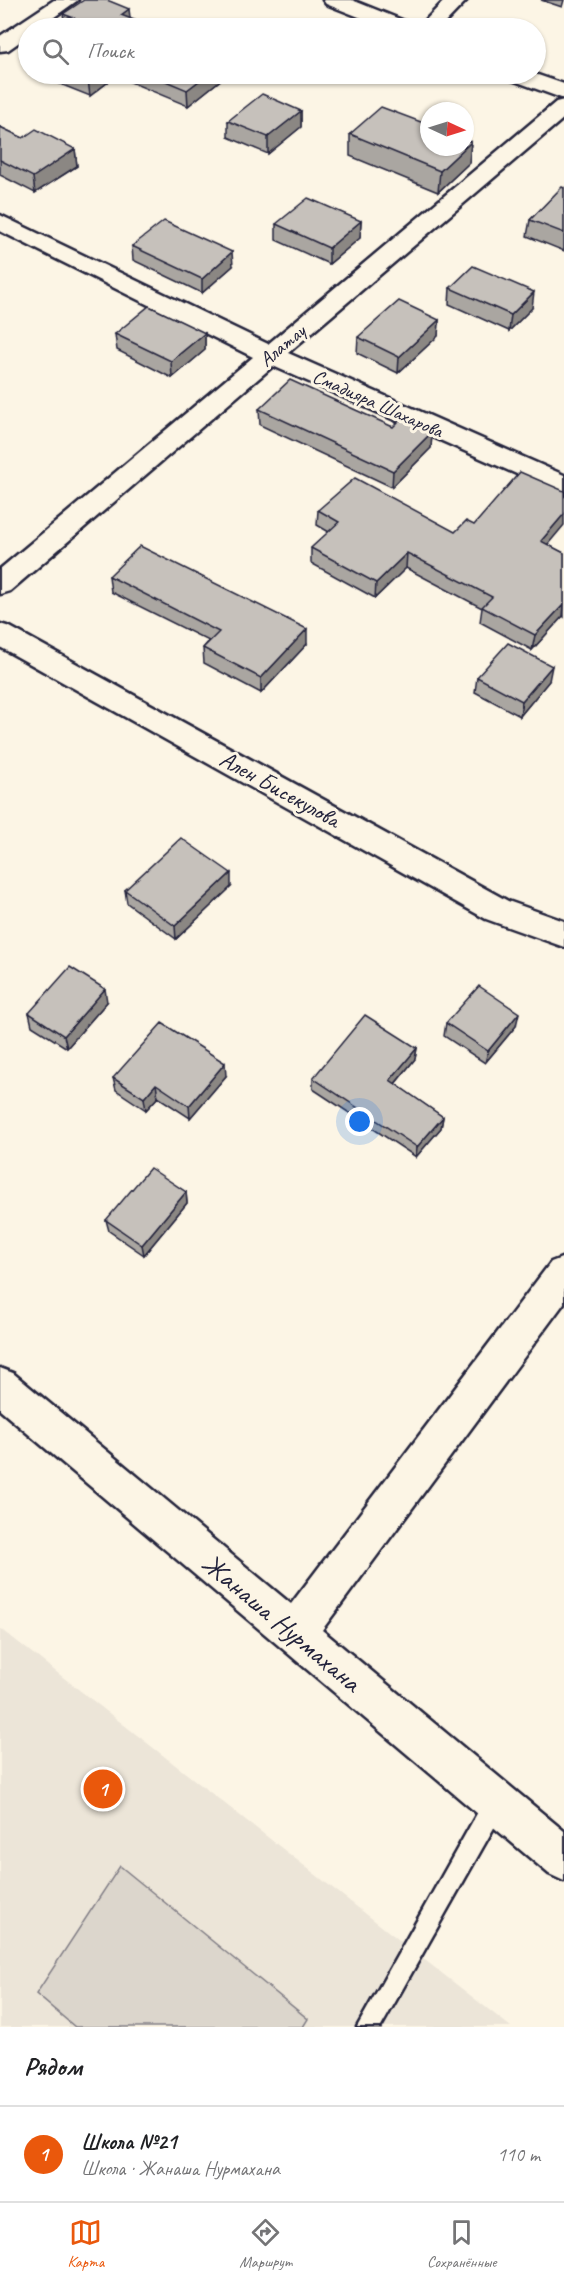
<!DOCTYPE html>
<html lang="ru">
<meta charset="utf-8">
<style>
body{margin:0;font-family:Caveat,sans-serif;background:#f2f2f2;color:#202124}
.compass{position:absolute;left:420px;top:102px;width:54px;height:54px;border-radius:50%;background:#fff;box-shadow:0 2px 4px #0004;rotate:94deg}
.you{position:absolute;left:360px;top:1122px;width:21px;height:21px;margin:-15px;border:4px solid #fff;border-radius:50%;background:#1a73e8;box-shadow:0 0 0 9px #1a73e833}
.badge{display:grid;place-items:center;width:39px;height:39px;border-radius:50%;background:#ea580c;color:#fff;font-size:20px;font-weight:700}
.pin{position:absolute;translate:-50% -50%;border:3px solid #fff;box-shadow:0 2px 6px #0006}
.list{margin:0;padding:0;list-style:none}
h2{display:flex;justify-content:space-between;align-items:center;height:78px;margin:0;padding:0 24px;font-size:26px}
h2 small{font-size:20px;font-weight:400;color:#757577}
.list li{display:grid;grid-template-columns:39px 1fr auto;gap:18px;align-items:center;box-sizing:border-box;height:96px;padding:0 24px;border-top:2px solid #e0e0e0}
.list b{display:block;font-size:22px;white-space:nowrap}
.list p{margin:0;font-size:20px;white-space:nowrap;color:#757577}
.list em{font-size:20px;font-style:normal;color:#757577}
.icon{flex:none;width:33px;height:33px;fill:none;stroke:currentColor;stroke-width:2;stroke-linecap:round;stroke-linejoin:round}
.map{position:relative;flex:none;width:564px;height:2027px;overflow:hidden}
.search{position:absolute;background:#fff;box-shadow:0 2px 4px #0004;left:18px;right:18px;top:18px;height:66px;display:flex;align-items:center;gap:15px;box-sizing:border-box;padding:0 21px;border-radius:33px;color:#757577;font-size:22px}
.sheet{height:174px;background:#fff}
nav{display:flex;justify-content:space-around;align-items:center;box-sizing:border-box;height:84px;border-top:2px solid #e0e0e0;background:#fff;font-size:16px;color:#757577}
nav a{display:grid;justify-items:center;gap:3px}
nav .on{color:#ea580c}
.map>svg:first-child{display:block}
.built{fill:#ece5d8}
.green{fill:#dcd6cc;stroke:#7f7c84;stroke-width:1.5}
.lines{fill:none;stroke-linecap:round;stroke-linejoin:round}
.service-casing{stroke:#22223b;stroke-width:5}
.minor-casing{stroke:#22223b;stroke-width:5}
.trunk-casing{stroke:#22223b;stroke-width:5}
.service{fill:#fcf5e5;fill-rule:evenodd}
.minor{fill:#fcf5e5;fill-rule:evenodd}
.trunk{fill:#fcf5e5;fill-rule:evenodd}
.wall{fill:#aaa6a1;stroke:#22223b;stroke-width:1.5}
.shaded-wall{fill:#8b8783;stroke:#22223b;stroke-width:1.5}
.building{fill:#c6c1bb;stroke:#22223b;stroke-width:1.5}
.labels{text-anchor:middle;stroke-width:6;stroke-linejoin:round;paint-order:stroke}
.far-street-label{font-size:20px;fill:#22223b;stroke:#fcf5e5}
.street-label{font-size:24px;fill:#22223b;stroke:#fcf5e5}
.near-street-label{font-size:28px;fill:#22223b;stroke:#fcf5e5}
</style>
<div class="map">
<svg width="564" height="2027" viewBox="0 0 564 2027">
<rect width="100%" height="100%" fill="#fcf5e5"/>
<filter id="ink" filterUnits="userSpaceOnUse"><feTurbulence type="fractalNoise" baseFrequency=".0167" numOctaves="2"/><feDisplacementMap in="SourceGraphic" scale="12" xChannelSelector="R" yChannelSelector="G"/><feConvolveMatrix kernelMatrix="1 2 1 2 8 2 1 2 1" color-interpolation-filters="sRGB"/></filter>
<g filter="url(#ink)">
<path class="built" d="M 0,1628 L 412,1950 L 511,2027 L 0,2027 Z"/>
<path class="green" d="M 120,1866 L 308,2019 L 303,2027 L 75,2027 L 36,1994 Z"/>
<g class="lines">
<g class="service-casing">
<path id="service" d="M 496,1791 L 504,1794 L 507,1802 L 504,1810 L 381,2027 L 357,2027 L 488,1794 Z"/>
</g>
<g class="minor-casing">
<path id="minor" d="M 54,0 L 78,0 L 39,28 L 28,28 L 28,36 L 8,50 L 0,51 L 0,36 Z
M 445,0 L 467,0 L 440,28 L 418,28 Z
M 564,100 L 564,118 L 288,353 L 564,475 L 564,495 L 273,366 L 10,591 L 0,594 L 0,569 L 253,357 L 0,231 L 0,215 L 268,344 L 556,102 Z
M 0,624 L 10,627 L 508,901 L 564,921 L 564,947 L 486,919 L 0,647 Z
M 564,1257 L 564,1303 L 322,1630 L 564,1831 L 564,1881 L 549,1874 L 0,1410 L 0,1368 L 13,1373 L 291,1604 L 551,1262 Z"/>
</g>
<g class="trunk-casing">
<path id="trunk" d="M 323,0 L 352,0 L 412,24 L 416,28 L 387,28 L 326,4 Z
M 506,74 L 535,74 L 564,84 L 564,99 L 509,79 Z"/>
</g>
<use href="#service" class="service"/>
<use href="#minor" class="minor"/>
<use href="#trunk" class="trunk"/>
</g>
<path class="wall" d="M 541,0 L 564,0 L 562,7 Z
M 63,14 L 130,18 L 65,25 Z
M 25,54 L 28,56 L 28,71 L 27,70 Z
M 35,74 L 228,74 L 188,106 L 116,76 L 90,96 Z
M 301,111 L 301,127 L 268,154 L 228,137 L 228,121 Z
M 0,127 L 23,138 L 75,149 L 77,166 L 35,193 L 0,175 Z
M 350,134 L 471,142 L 469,163 L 438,192 L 350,156 Z
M 564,188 L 564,251 L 527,236 L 530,220 Z
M 361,221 L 360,238 L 329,264 L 276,240 L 276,224 Z
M 132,246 L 233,266 L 202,293 L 133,260 Z
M 450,288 L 532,308 L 509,331 L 449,304 Z
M 439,320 L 438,336 L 398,373 L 357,353 L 358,337 Z
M 205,333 L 205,350 L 172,378 L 117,350 L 115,334 Z
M 259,409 L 432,432 L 431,448 L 392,487 L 260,425 Z
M 318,510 L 455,532 L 474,525 L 548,545 L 564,553 L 564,617 L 563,616 L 532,650 L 480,622 L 482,608 L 406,568 L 375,598 L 311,563 L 311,548 L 329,532 L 317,525 Z
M 109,576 L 307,644 L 261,693 L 204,663 L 203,648 L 209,641 L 111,592 Z
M 477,677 L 549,681 L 520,716 L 475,692 Z
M 231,887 L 176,939 L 127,903 L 125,890 Z
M 107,1002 L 67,1048 L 32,1026 L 29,1013 Z
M 446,1023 L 516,1026 L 485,1063 L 444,1036 Z
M 417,1048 L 415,1059 L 395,1084 L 443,1117 L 441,1128 L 416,1157 L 313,1089 L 313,1078 Z
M 226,1076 L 190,1118 L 158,1097 L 146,1110 L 116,1090 L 113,1078 Z
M 186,1192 L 187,1203 L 144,1255 L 109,1231 L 106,1220 Z"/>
<path class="shaded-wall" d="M 129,9 L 131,25 L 121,15 Z
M 96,74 L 116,74 L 116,76 L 90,96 L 88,79 Z
M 208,74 L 228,74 L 188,106 L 187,90 Z
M 301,111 L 301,127 L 268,154 L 268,137 Z
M 471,142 L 469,163 L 438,192 L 440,171 Z
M 75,149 L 77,166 L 35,193 L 33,177 Z
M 361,221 L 360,238 L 329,264 L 329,248 Z
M 232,252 L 233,266 L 202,293 L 202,279 Z
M 534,292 L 532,308 L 509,331 L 511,315 Z
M 439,320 L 438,336 L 398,373 L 399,357 Z
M 205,333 L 205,350 L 172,378 L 171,361 Z
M 432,432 L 431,448 L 392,487 L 393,471 Z
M 564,514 L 564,525 L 538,556 L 541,541 Z
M 407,553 L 406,568 L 375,598 L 376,583 Z
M 564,604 L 563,616 L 532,650 L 535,635 Z
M 307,629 L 307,644 L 261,693 L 261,678 Z
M 552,666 L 549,681 L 520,716 L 522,701 Z
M 231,873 L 231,887 L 176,939 L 175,926 Z
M 105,989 L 107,1002 L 67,1048 L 64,1036 Z
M 519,1013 L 516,1026 L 485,1063 L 488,1051 Z
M 417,1048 L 415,1059 L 389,1091 L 390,1080 Z
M 225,1063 L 226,1076 L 190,1118 L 189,1106 Z
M 156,1084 L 158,1097 L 146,1110 L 144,1098 Z
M 443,1117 L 441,1128 L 416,1157 L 417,1147 Z
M 186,1192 L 187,1203 L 144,1255 L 142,1245 Z"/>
<path class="building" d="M 84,0 L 107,0 L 129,9 L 121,15 L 155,28 L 60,28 L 74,18 L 63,14 Z
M 73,74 L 96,74 L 88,79 Z
M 149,74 L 208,74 L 187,90 Z
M 262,94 L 301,111 L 268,137 L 228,121 Z
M 381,107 L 429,125 L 429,147 L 465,147 L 465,139 L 471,142 L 440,171 L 350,134 Z
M 0,127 L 23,138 L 36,129 L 75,149 L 33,177 L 0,160 Z
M 562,187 L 564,188 L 564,233 L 530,220 Z
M 308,198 L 361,221 L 329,248 L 276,224 Z
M 164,221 L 232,252 L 202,279 L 132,246 Z
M 473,266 L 534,292 L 511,315 L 450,288 Z
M 399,301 L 439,320 L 399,357 L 358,337 Z
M 149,306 L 205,333 L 171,361 L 115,334 Z
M 290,380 L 393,427 L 402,418 L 432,432 L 393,471 L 259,409 Z
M 520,472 L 564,491 L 564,514 L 541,541 L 564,553 L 564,604 L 535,635 L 482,607 L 492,597 L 407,553 L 376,583 L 311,548 L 339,522 L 318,510 L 355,478 L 455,532 L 466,521 L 474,525 Z
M 140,546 L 307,629 L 261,678 L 203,648 L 219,632 L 109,576 Z
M 508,643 L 552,666 L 522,701 L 477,677 Z
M 181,838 L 231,873 L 175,926 L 125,890 Z
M 70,967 L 105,989 L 64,1036 L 29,1013 Z
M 479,986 L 519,1013 L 488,1051 L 446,1023 Z
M 365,1015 L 417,1048 L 390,1080 L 443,1117 L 417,1147 L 313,1078 Z
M 162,1023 L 225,1063 L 189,1106 L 156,1084 L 144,1098 L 113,1078 Z
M 150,1168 L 186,1192 L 142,1245 L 106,1220 Z"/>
</g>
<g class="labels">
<g class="far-street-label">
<text transform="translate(282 345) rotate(-40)" y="7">Алатау</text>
<text transform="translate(378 403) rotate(24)" y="7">Смадияра Шахарова</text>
</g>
<g class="street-label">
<text transform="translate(280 789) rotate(29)" y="8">Ален Бисекулова</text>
</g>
<g class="near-street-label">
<text transform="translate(282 1622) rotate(40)" y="10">Жанаша Нурмахана</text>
</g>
</g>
</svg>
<svg class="compass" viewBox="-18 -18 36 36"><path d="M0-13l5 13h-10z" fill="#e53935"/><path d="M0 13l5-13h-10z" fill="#757577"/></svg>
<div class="you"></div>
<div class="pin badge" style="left:103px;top:1789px">1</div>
<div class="search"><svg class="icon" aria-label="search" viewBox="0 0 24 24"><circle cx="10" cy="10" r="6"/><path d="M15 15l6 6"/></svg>Поиск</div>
</div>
<section class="sheet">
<h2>Рядом<small></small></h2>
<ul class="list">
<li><span class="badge">1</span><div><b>Школа №21</b><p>Школа · Жанаша Нурмахана</p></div><em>110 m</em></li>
</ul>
</section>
<nav>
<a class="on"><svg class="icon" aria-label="map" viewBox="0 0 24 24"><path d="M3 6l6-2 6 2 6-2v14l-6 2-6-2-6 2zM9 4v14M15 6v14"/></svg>Карта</a>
<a><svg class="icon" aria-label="directions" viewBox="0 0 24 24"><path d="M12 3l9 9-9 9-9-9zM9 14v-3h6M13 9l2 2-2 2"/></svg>Маршрут</a>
<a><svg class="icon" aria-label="saved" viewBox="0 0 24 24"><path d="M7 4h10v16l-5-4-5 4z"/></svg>Сохранённые</a>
</nav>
